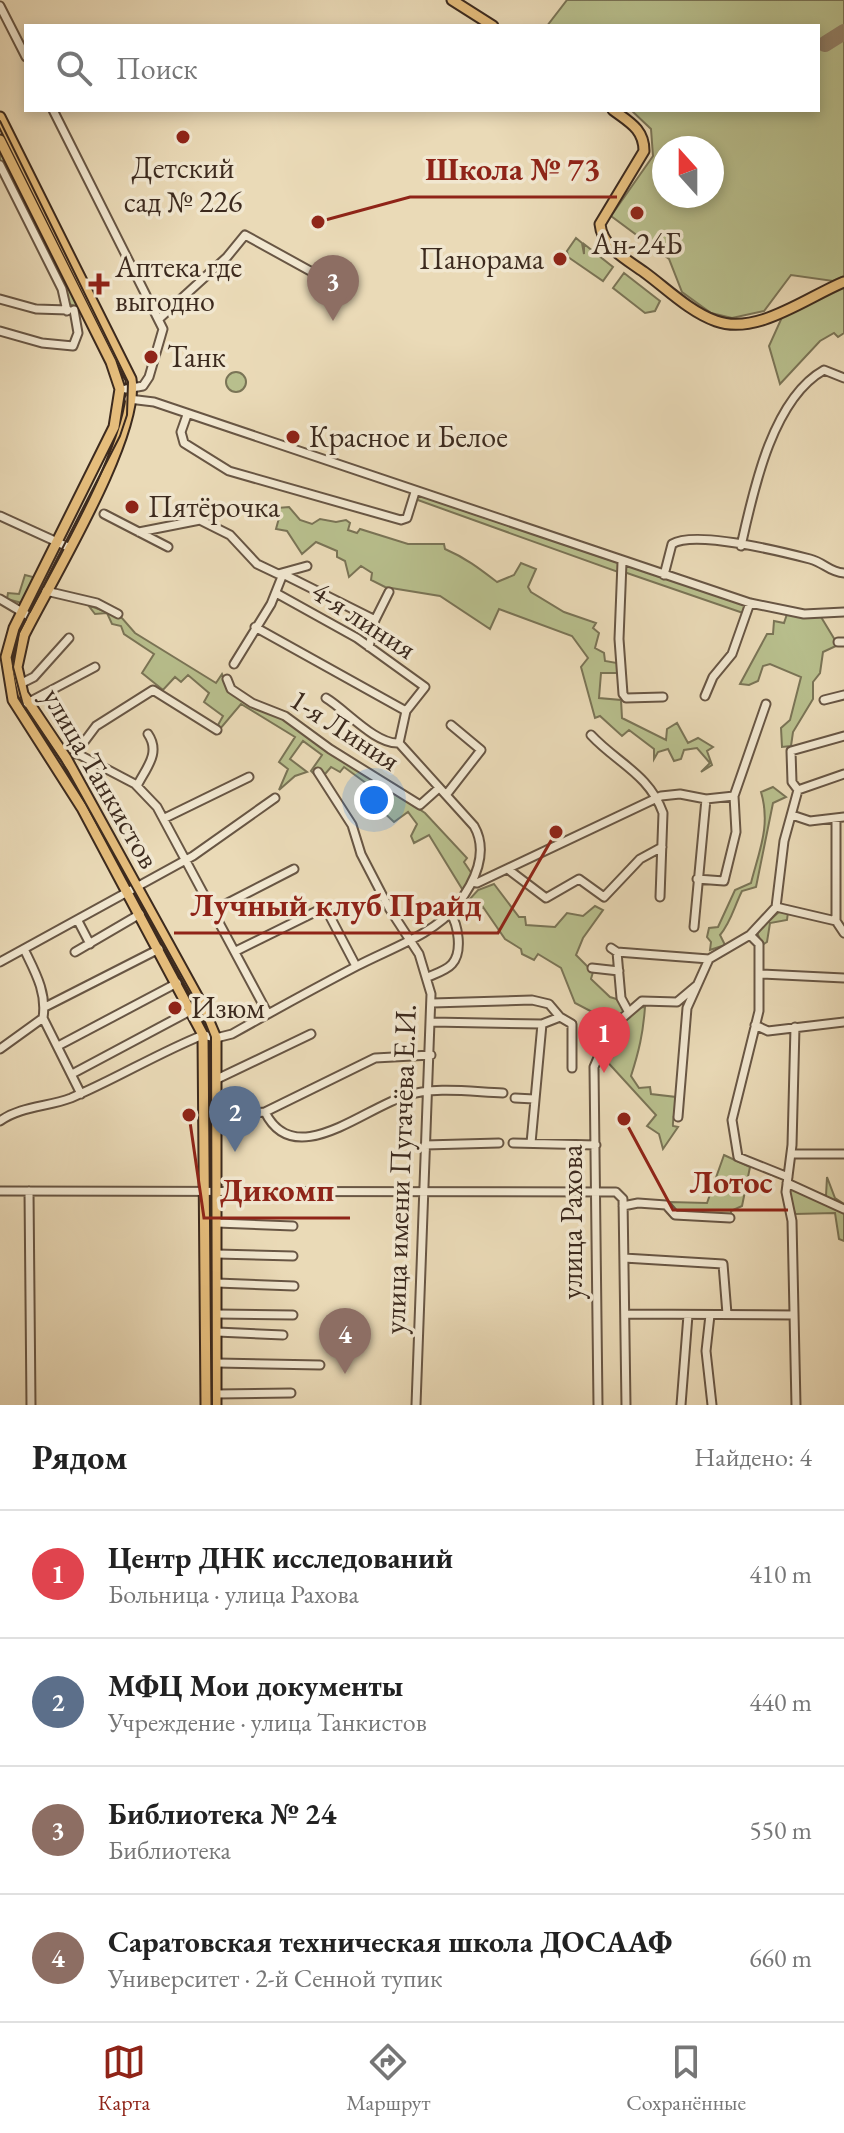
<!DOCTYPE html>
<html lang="ru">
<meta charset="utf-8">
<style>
body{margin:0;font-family:"EB Garamond",serif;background:#f2f2f2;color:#222}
.compass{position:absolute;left:652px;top:136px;width:72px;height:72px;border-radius:50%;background:#fff;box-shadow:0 4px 12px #0003;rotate:339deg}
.you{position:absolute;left:374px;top:800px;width:28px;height:28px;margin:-20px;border:6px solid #fff;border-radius:50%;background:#1a73e8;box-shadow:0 0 0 12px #1a73e833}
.badge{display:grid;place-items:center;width:52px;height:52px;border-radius:50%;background:#8f2418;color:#fff;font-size:26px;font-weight:700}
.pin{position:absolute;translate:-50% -66px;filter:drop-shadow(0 2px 4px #0008)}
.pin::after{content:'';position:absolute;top:42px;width:28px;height:24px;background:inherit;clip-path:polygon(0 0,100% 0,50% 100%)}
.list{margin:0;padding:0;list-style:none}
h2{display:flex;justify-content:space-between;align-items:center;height:104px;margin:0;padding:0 32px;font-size:34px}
h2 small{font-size:26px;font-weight:400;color:#767676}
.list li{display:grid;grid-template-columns:52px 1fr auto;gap:24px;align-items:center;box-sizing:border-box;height:128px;padding:0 32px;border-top:2px solid #e0e0e0}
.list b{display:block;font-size:30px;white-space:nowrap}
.list p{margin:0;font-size:26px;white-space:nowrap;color:#767676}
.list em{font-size:26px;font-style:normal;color:#767676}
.icon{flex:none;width:44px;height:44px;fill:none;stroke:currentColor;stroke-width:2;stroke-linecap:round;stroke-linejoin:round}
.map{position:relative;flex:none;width:844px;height:1405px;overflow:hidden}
.search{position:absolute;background:#fff;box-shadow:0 4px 12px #0003;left:24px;right:24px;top:24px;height:88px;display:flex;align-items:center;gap:20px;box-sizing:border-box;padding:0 28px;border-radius:0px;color:#767676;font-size:30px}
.sheet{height:616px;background:#fff}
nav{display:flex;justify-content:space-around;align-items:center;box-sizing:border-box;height:112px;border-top:2px solid #e0e0e0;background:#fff;font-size:22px;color:#767676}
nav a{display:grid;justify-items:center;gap:4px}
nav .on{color:#8f2418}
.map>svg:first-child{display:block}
.green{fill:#b8bf8d;stroke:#7a7456;stroke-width:2;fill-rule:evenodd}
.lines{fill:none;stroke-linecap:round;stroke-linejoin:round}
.taxiway{stroke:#93826a;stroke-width:16}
.minor-casing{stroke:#685644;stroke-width:11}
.major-casing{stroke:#3c2a1e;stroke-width:13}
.minor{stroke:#f1e7d0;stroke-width:7}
.major{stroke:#e5bd7c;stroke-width:9}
.tram{stroke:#3c2a1e;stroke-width:2}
.poi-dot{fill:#8f2418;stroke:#f1e7d0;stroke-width:3}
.labels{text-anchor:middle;stroke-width:7;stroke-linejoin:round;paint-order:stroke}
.poi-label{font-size:30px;fill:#3c2a1e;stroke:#f1e7d0;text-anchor:start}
.street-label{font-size:30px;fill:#3c2a1e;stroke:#f1e7d0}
.leader{fill:none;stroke:#8f2418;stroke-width:3}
.callout-dot{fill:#8f2418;stroke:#f1e7d0;stroke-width:3}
.callout-label{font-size:32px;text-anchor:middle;font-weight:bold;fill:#8f2418;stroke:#f1e7d0;stroke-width:7;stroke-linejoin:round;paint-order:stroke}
</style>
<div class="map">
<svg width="844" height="1405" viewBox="0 0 844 1405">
<rect width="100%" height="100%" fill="#eadab7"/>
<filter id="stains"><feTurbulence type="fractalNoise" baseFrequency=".0025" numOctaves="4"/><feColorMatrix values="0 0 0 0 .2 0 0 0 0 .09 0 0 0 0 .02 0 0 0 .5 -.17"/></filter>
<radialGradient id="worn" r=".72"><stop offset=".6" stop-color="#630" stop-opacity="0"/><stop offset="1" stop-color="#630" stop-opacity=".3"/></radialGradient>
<path class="green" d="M 567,0 L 844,0 L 844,276 L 833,281 L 791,275 L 764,311 L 732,318 L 711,313 L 682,292 L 669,259 L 611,216 L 653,156 L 651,129 L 631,110 L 818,110 L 818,26 L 547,26 ZM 664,148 L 712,148 L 712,196 L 664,196 Z
M 0,149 L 78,305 L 77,307 L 69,304 L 58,275 L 0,160 Z
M 576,238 L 582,243 L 584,254 L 584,244 L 613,267 L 603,281 L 568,257 L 567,251 Z
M 624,273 L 660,301 L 655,311 L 645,313 L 613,288 Z
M 844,287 L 844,333 L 838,337 L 834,333 L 820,341 L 780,384 L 769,346 L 783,315 Z
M226 382a10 10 0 1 1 20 0a10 10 0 1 1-20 0Z
M 418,495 L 619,563 L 618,572 L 415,499 Z
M 268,504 L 277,508 L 289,507 L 300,520 L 312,524 L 320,519 L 336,522 L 346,520 L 350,523 L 348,530 L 357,533 L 360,529 L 408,544 L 444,544 L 445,549 C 466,558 480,569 497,582 L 514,575 L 521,563 L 536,569 L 528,587 L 531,592 L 564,612 L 596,623 L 593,628 L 599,633 L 595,648 L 604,653 L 605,661 L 617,663 L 617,673 L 601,673 L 599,698 L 621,700 L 622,718 L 666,740 L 667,729 L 677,723 L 688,743 L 698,738 L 713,747 L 707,751 L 712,765 L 701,772 L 710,763 L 697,748 L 684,750 L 681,759 L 674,761 L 668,749 L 658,752 L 654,759 L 654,749 L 629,730 L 622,736 L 600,716 L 595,718 L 581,667 L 588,658 L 572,636 L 499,609 L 490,629 L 440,596 L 385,587 L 371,580 L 372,573 L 361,566 L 349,577 L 345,561 L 337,557 L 337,551 L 316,542 L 302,554 L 287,531 L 276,529 L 279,518 L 265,510 Z
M 624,564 L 747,605 L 743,613 L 624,572 Z
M 25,575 L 33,577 L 34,581 L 22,603 L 7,599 L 8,593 L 19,594 Z
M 88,605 L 122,618 L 135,633 L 216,683 L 222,674 L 230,691 L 276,714 L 425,813 L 467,858 L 464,862 L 472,874 L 464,892 L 429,835 L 414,843 L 411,836 L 417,824 L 408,812 L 394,822 L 378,807 L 385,797 L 344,767 L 340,772 L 331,767 L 320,780 L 311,771 L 322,755 L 303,741 L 290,759 L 307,772 L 295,776 L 279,790 L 288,769 L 279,762 L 295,737 L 241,704 L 220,729 L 218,725 L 223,716 L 204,702 L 209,693 L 188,675 L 181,682 L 175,677 L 163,690 L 142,673 L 154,654 L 124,634 L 121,626 L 112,624 L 107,613 L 95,614 Z
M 787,614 L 821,617 L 838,645 L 823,652 L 820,673 L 813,682 L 813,699 L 793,732 L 791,746 L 782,747 L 781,728 L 790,720 L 801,677 L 770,664 L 763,666 L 758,681 L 749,685 L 740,684 L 767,634 L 773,634 L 774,621 L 784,623 Z
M 773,787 L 786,797 L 773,803 L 756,887 L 742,891 C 734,907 731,922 720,935 L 725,945 L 710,950 L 711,942 L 707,937 L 709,928 L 718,927 L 735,890 L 751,883 C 759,851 771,826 761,792 Z
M 494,884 L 519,917 L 525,917 L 526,925 L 555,927 L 567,913 L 583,916 L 595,906 L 603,910 L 583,938 L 576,955 L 593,972 L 591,979 L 610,997 L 620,1000 L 624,1009 L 645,1007 C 643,1034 639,1051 631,1076 L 639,1088 L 650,1087 L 651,1094 L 676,1097 C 678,1108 672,1115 673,1126 L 678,1127 L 663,1149 L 659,1134 L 647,1126 L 656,1115 L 602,1056 L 598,1037 L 616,1018 L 604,1010 L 598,1015 L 575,1003 L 561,968 L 538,954 L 534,960 L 522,954 L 521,949 L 505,939 L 483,907 L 476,911 L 468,901 L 478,890 Z
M 781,910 L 788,912 L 787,920 L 770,923 L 767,942 L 762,945 L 757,932 Z
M 724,1155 L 750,1167 L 742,1206 L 731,1211 L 731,1216 L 677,1213 L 670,1202 L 707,1203 Z
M 827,1177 L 835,1198 L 844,1204 L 844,1241 L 839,1239 L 835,1213 L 795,1214 L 789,1192 L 793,1185 L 826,1196 Z"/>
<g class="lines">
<path class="taxiway" d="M 825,44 L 844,32"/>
<g class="minor-casing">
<path id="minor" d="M 0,6 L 26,57
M 53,110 L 163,329 L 149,377 L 143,386 L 126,389
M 0,165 L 62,289 L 67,311
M 0,299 L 36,309 L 68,310
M 160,318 L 227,257 L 245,235 L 341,288
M 0,331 L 42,343 L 73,346 L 78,333 L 74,310
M 129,399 L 154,402 L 750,603 L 804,614 L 844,612
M 187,415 L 181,432 L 184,443 L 229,471 L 401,520 L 407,518 L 415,492
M 104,514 L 168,547
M 0,516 L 68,547
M 139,532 L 200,520 L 230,535 L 257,564 L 278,574 L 307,566
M 741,546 C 753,492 772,399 824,370 L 844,378
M 622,562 L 619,639 L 623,694 L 626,698 L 663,697
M 664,575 L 672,544 C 695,530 783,552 810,559 C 825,563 829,572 844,573
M 46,591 L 97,603 L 118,614
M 276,593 L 357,638 L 425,687 L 406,711 L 399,743
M 0,599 L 32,618
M 255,627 L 406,711
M 838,642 L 844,642
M 369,647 L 375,620 L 389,592
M 234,664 L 271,604 L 283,574 L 375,620
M 227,679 L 231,689 L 252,703 L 285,716 L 330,749 L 420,805 L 439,788
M 20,684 L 34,677 L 69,638
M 705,696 L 713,677 L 732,654 L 750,603
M 824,700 L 844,695
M 27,703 L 95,667
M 591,735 C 617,763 649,774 663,813 L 660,897
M 76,753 L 135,784 L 157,807 L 268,1014
M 75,754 L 96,726 L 153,690 L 217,730
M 318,772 L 352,825 L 361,854 L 389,908 L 419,954 L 431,994 L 416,1405
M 137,786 C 146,768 161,753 148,734
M 798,790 L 844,774
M 446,795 L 481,750 L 451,725
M 792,815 L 810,821 L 844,817
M 165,818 L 249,777
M 836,819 L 836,921 L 844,933
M 509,870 L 546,898 L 579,879 L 604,897 L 640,859 L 662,847
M 697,879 L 724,881 L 736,832 L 734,796 L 766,704
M 472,882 L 477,883 L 661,796 L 680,794 L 706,799 L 734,796
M 776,907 L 836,921
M 214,910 L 294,869
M 78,921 L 90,944
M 694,927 L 706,799
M 750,935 L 759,944 L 759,1011 L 732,1120 L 738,1157 L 788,1177
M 611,948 L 617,952 L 709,959
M 24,949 C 35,972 47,992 43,1018 L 81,1094
M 236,951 L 325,907 L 356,966
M 75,952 L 140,914
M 617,952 L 621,998 L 628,1011
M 0,962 L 193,856 L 275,798
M 592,968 L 619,971
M 760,974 L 844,978
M 428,977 C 435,974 447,970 452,964 C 463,952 458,924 450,913
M 432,1003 L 532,1000 L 549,1004 L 560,1017
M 45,1007 L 159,949
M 432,1022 L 542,1024 L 560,1017 L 572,1024 L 572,1068
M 755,1025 L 768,1031 L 844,1022
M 795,1027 L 792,1145 L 786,1192 L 792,1221 L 796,1405
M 58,1046 L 177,983
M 0,1049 L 43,1018
M 72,1074 L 192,1010
M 217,1079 L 311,1034
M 515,1098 L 534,1099
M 265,1112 C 294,1171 363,1109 405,1096 C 435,1086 472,1092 503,1093
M 217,1116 L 265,1112 L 375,1058 L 431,1055
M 678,1117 L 687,1008 L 709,959 L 750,935 L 776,907 L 784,841 L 798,790 L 792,782 L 791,751 L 844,736
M 0,1121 C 21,1106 48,1107 71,1098 C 116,1079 158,1053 203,1035 L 216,1038 L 232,1034 C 273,1011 315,988 357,966 C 389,949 435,934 457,905 C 475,882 489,852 474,826 L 399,743 C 376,745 346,710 326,698
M 513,1143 L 596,1145
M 531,1143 L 542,1024
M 425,1145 L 499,1143
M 792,1154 L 844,1154
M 787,1183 L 844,1209
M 0,1191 L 616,1192 L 623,1199 L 626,1405
M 29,1191 L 31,1405
M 623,1206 L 638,1203 L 666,1205 L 675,1215 L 730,1218
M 217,1223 L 293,1226
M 217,1254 L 293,1256
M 624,1258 L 723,1264 L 727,1314
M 217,1283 L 294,1286
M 217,1314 L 293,1315
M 625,1314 L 794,1315
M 710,1315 L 706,1351 L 712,1405
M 217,1332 L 283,1335
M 217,1363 L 320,1365
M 216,1394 L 291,1393
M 598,1405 L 594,1067 L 600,1053 L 598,1039 L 642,1001 L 677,1002 L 696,986
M 681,1405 L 688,1315"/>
</g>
<g class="major-casing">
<path id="major" d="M 452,0 L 493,26
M 613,110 C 629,122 644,129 644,151 L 600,224 C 602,247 626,259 644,272 C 666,288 690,312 716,321 C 757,336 807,297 844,282
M 0,117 L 131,379 C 140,435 52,579 24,635 L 17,667 L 23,694 L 66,758 L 202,1005 L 216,1038 L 216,1405
M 0,140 L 111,362 L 120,389 L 114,427 L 14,628 L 6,657 L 13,700 L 82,808 L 203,1035 L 206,1405"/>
</g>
<use href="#minor" class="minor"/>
<use href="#major" class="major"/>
<path class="tram" d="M 0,121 L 128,382 L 127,415 L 120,436 L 19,633 L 13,667 L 23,705 L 67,770 L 199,1007 L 211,1037 L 212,1405"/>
</g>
<g class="poi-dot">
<circle cx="183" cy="137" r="8"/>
<circle cx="637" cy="213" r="8"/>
<circle cx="560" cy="259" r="8"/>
<path d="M95 272h8v8h8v8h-8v8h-8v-8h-8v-8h8z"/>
<circle cx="151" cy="357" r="8"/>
<circle cx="293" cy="437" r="8"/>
<circle cx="132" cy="507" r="8"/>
<circle cx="175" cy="1008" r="8"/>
</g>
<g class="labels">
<g class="poi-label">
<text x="183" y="178" text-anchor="middle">Детский<tspan x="183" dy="34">сад № 226</tspan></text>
<text x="637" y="254" text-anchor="middle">Ан-24Б</text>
<text x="544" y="269" text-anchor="end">Панорама</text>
<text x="115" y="277">Аптека где<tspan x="115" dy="34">выгодно</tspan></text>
<text x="167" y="367">Танк</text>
<text x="309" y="447">Красное и Белое</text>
<text x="148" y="517">Пятёрочка</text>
<text x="191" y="1018">Изюм</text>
</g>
<g class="street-label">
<text transform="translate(364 620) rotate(33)" y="10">4-я линия</text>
<text transform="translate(345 730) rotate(33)" y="10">1-я Линия</text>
<text transform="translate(101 778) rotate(60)" y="10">улица Танкистов</text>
<text transform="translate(400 1169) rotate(-88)" y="10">улица имени Пугачёва Е.И.</text>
<text transform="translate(572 1222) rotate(-90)" y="10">улица Рахова</text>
</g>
</g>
<path class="leader" d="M318 222L410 197H617M556 832L498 933H174M624 1119L673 1210H788M189 1115L204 1218H350"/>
<g class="callout-dot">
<circle cx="318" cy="222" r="8"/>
<circle cx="556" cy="832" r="8"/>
<circle cx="624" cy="1119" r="8"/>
<circle cx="189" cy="1115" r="8"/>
</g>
<g class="callout-label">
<text x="513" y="180">Школа № 73</text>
<text x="336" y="916">Лучный клуб Прайд</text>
<text x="731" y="1193">Лотос</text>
<text x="277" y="1201">Дикомп</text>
</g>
<rect width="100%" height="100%" filter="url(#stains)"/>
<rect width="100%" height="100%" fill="url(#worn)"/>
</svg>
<svg class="compass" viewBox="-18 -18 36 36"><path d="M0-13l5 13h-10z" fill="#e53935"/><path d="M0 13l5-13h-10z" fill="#767676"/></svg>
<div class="you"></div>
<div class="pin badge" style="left:604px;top:1073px;background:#e0444e">1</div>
<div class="pin badge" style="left:235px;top:1152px;background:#5c6f8a">2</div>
<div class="pin badge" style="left:333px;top:321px;background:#8d6e63">3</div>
<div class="pin badge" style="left:345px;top:1374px;background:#8d6e63">4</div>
<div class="search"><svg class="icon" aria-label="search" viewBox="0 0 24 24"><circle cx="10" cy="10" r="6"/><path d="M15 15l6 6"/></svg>Поиск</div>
</div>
<section class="sheet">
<h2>Рядом<small>Найдено: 4</small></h2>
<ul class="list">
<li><span class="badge" style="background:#e0444e">1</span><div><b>Центр ДНК исследований</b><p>Больница · улица Рахова</p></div><em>410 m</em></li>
<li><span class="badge" style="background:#5c6f8a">2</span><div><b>МФЦ Мои документы</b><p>Учреждение · улица Танкистов</p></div><em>440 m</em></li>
<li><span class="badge" style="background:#8d6e63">3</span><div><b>Библиотека № 24</b><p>Библиотека</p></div><em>550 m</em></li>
<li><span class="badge" style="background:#8d6e63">4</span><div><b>Саратовская техническая школа ДОСААФ</b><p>Университет · 2-й Сенной тупик</p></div><em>660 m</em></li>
</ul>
</section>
<nav>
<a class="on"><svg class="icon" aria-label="map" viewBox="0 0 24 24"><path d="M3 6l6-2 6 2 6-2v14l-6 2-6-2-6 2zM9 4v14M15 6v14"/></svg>Карта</a>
<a><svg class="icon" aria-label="directions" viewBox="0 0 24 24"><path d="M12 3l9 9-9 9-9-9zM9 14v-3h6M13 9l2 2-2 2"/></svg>Маршрут</a>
<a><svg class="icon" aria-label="saved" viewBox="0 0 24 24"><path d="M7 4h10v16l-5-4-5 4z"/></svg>Сохранённые</a>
</nav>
